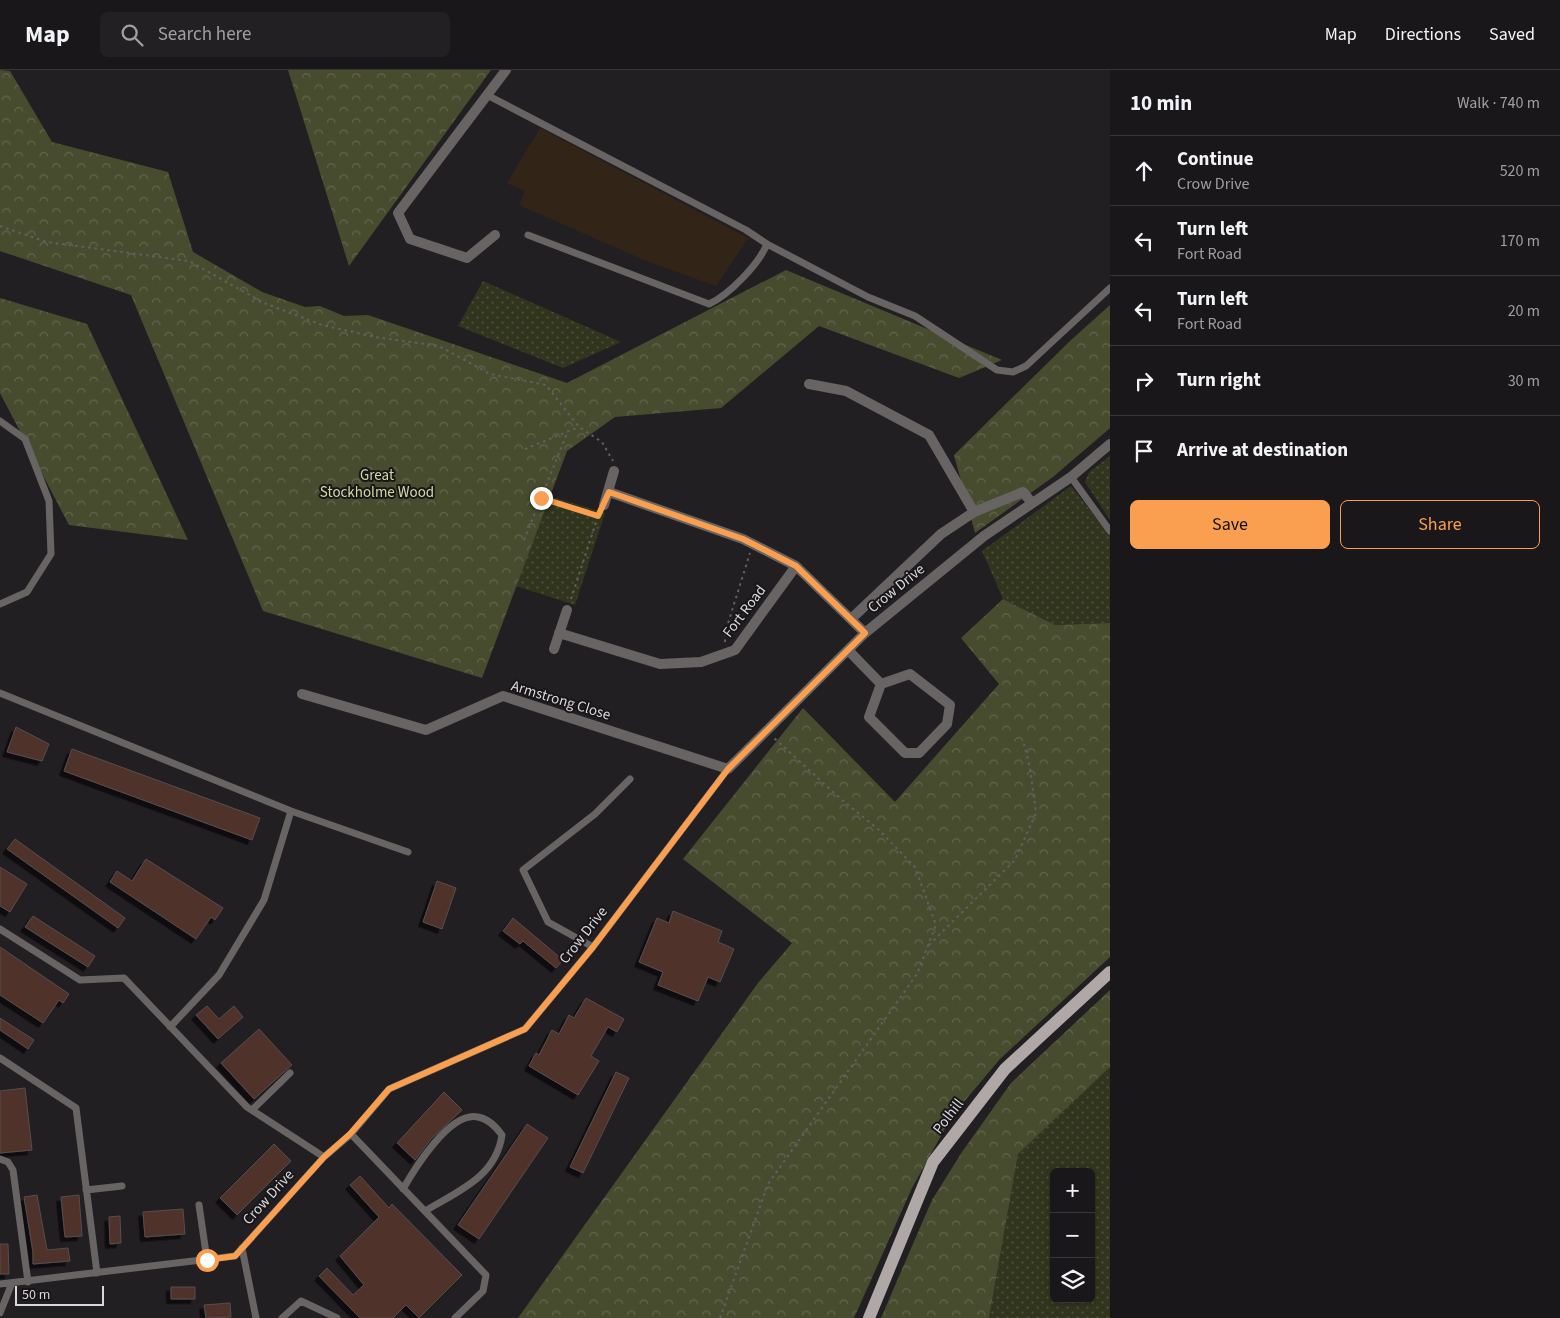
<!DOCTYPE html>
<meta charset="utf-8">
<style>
body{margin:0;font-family:"Source Sans 3",sans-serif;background:#232023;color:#f1f3f6}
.controls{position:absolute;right:15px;bottom:15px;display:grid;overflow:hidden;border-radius:8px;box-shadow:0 1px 4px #0004}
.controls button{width:45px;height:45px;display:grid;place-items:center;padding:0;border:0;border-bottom:1px solid #383639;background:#1a171a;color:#f1f3f6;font:25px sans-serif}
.scale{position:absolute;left:15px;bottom:12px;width:89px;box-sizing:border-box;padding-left:5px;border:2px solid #dbd8db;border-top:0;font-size:14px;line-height:18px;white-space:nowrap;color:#dbd8db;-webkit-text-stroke:4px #19161a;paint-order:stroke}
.stop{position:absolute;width:15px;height:15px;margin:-11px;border:4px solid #fa9f4f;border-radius:50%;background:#fff}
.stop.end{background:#fa9f4f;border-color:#fff;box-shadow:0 1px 5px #0008}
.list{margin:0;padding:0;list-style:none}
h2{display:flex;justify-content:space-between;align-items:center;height:65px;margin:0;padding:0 20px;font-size:21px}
h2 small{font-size:16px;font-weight:400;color:#9f9fa2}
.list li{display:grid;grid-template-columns:32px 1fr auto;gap:15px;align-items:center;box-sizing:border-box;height:70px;padding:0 20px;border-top:1px solid #383639}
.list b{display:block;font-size:19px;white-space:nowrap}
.list p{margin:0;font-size:16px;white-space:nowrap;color:#9f9fa2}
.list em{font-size:16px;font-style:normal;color:#9f9fa2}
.actions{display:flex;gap:10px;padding:15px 20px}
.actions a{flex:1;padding:11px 0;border:1px solid #fa9f4f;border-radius:8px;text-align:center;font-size:18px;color:#fa9f4f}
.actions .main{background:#fa9f4f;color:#111}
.icon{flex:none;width:28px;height:28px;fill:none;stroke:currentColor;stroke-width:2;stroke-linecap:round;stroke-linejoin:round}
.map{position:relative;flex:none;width:1110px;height:1248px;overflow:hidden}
header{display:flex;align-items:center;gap:30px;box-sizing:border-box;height:70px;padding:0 25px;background:#1a171a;border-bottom:1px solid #383639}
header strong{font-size:24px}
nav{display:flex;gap:28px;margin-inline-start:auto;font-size:18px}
.search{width:350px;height:45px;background:#232023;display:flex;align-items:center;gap:12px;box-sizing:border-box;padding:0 18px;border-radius:8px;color:#9f9fa2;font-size:19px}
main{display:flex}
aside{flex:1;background:#1a171a}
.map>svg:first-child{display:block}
.industrial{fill:#322518}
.grass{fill:url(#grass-dots);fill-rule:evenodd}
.forest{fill:url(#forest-crowns)}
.building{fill:#4f312c;stroke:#564e4d;filter:url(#shadow)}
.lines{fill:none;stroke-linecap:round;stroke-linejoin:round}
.path{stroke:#636063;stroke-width:2;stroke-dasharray:2.5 4;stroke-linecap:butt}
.service{stroke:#676463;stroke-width:7}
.minor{stroke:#676463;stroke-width:10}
.primary{stroke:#afa8a7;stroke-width:12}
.route{stroke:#fa9f4f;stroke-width:6}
.labels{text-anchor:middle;stroke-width:4;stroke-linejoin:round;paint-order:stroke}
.park-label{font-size:15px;fill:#d1daa1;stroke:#19161a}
.street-label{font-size:15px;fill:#dbd8db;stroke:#19161a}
</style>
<header>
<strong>Map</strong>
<div class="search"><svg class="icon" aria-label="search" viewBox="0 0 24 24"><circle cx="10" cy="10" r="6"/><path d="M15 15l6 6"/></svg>Search here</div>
<nav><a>Map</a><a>Directions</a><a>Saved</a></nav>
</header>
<main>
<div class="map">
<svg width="1110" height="1248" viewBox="0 0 1110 1248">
<defs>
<pattern id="grass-dots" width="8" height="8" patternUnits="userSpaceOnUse" patternTransform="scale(1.25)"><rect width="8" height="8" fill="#31351d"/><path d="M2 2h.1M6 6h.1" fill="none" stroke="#4e523d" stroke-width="1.8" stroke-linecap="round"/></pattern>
<pattern id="forest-crowns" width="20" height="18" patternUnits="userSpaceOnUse" patternTransform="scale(1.25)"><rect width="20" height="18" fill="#484c2f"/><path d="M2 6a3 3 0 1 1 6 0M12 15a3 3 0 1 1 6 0" fill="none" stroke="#62654d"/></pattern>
<filter id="shadow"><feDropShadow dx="-4.5" dy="4.5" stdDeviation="0" flood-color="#0009"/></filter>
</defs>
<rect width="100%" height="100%" fill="#221f23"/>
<path class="industrial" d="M 540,58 L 748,168 L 716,216 L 649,192 L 519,135 L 525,121 L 507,113 Z"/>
<path class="grass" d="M 483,211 L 621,272 L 563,298 L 458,256 Z
M 1110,386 L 1110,450 L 1085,412 L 1089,402 Z
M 1071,416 L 1110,466 L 1110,553 L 1055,555 L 1003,529 L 982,481 Z
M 550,426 L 605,443 L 575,535 L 516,516 Z
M 1110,997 L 1110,1248 L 989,1248 L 1018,1084 ZM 1054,1102 L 1091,1102 L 1091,1229 L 1054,1229 Z"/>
<path class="forest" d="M 0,0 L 10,1 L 52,72 L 168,102 L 193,182 L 262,222 L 305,237 L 320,236 L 344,246 L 368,245 L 567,313 L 786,200 L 1002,290 L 959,308 L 819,256 L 721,338 L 615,347 L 567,381 L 482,608 L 263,541 L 131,225 L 0,181 Z
M 288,0 L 491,0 L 349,196 Z
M 0,228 L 87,254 L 188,470 L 69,455 L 0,323 Z
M 1110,235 L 1110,358 L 1053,407 L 975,463 L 954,385 L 1070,271 Z
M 1003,529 L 1055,555 L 1110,553 L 1110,887 L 1000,989 L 952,1046 L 912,1118 L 854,1248 L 518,1248 L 758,913 L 792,873 L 683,789 L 803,638 L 895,732 L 999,614 L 961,568 Z
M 1110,920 L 1110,997 L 1018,1084 L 989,1248 L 881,1248 L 932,1130 L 962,1082 L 1011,1013 Z"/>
<path class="building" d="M 16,657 L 49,674 L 42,691 L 7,682 Z
M 72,679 L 260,748 L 252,770 L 64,701 Z
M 15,769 L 125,848 L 118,858 L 7,779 Z
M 146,789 L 223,838 L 215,850 L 211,847 L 196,869 L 110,812 L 117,801 L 132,811 Z
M 0,797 L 27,814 L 10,842 L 0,836 Z
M 437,811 L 456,818 L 442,859 L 423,852 Z
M 673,841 L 722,861 L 718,872 L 734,879 L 720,912 L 708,907 L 698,931 L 658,915 L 663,902 L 639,892 L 657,848 L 669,853 Z
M 33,846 L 95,886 L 88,897 L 25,857 Z
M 513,848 L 563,890 L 556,898 L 523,871 L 520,874 L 503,861 Z
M 0,877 L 69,924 L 63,933 L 59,930 L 43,953 L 0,925 Z
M 586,928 L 624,949 L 617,962 L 608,957 L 591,986 L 599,991 L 578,1025 L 529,996 L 536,983 L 539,985 L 552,960 L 559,964 L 569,945 L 574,948 Z
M 207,936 L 219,949 L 234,936 L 243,947 L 218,969 L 196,945 Z
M 0,948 L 34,970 L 28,979 L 0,960 Z
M 259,959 L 292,995 L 254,1029 L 221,993 Z
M 616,1002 L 629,1008 L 583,1103 L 570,1097 Z
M 25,1018 L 32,1080 L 0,1083 L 0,1021 Z
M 444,1022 L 462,1040 L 431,1069 L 415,1090 L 397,1073 Z
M 527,1054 L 548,1068 L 479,1169 L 458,1155 Z
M 274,1074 L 291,1091 L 237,1145 L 220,1128 Z
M 360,1106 L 389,1138 L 392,1134 L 462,1205 L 419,1248 L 406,1235 L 393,1248 L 360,1248 L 319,1206 L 327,1198 L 353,1225 L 364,1215 L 340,1186 L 379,1147 L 350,1115 Z
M 37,1125 L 47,1180 L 68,1178 L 70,1191 L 33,1194 L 33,1182 L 24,1127 Z
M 79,1125 L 82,1166 L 65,1167 L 61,1127 Z
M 183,1139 L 185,1164 L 145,1167 L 143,1142 Z
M 120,1146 L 121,1173 L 110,1174 L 109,1147 Z
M 0,1174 L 8,1174 L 9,1204 L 0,1204 Z
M 171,1217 L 195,1217 L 195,1229 L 171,1229 Z
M 230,1233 L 231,1247 L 206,1248 L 204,1235 Z"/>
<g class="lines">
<path class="path" d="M 0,156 L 47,172 L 189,191 L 264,233 L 322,255 L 375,267 L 439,276 L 490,304 L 546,315 L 579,357 L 602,372 L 613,391
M 525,379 L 579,357
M 541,428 L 598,446
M 524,470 L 568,361
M 571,529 L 599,443
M 725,572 L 725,563 L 750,483
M 929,875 L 1015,790 L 1036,743 L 1030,698 L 1024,674
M 720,1248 L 768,1114 L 917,904 L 936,855 L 915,797 L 878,759 L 842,730 L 774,668"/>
<path class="service" d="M 487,25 L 746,160 L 767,174 C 759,194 729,225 709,234 L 528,165
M 767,174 L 868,227 L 915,246 L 997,300 L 1013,302 L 1026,296 L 1110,218
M 0,351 L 25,369 L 49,431 L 51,484 L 27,522 L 0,534
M 1071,407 L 1110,461
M 0,623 L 291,741
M 0,859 L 80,910 L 124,908 L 247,1037 L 324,1087
M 593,877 L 548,852 L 523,800 L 595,744 L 630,709
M 170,957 L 219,905 L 264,830 L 291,741 L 408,782
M 0,988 L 76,1038 L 97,1203
M 252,1040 L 290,1003
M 351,1064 L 486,1205 L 483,1221 L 455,1248
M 0,1089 L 8,1092 L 13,1100 L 28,1212
M 403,1119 C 415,1098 450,1041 478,1047 C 489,1049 496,1057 502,1065 C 496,1107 458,1121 425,1141
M 86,1120 L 122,1116
M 199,1135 L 207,1190
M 242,1178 L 256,1248
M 0,1214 L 235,1186 L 324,1087 L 351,1064 L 389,1019 L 525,959 L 593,877 L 728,699
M 0,1243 L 12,1213
M 282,1248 L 301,1231 L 337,1248"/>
<path class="minor" d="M 495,165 L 467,188 L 410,169 L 398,143 L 506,0
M 809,314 L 846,321 L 929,365 L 974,442
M 609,422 L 743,469 L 796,496 L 865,563
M 604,435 L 614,401
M 851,549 L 941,464 L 974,442 L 1023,422 L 1032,433
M 559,563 L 660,594 L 701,592 L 735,580 L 796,496
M 554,579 L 567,540
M 848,580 L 881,614
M 910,604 L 950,635 L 947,654 L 919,683 L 905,683 L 869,647 L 881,614 Z
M 302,624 L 426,660 L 503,626 L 728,699 L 865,563 L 984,466 L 1071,407 L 1110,374"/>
<path class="primary" d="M 869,1248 L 933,1092 L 1005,999 L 1110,902"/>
</g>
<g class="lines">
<path class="route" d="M 207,1190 L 235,1186 L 324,1087 L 350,1064 L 389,1019 L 525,959 L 593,877 L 728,699 L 865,563 L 796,496 L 743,469 L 609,422 L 598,446 L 541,428"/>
</g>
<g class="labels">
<g class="park-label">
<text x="377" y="410">Great<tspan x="377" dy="17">Stockholme Wood</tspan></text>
</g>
<g class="street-label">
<text transform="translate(896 518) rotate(-39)" y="5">Crow Drive</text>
<text transform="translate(744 541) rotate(-53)" y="5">Fort Road</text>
<text transform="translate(561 630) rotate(17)" y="5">Armstrong Close</text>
<text transform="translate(583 865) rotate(-52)" y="5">Crow Drive</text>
<text transform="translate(948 1046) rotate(-52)" y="5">Polhill</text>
<text transform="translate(268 1127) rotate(-48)" y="5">Crow Drive</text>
</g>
</g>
</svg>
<div class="controls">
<button>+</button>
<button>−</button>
<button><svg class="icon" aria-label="layers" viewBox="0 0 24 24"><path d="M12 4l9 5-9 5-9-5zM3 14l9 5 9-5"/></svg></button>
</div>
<div class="scale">50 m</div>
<div class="stop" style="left:207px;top:1190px"></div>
<div class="stop end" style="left:541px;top:428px"></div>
</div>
<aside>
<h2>10 min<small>Walk · 740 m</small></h2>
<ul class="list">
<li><svg class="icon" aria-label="ahead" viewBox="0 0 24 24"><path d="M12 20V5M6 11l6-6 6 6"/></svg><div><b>Continue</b><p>Crow Drive</p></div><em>520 m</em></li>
<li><svg class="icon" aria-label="left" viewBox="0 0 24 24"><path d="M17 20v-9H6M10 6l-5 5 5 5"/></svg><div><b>Turn left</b><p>Fort Road</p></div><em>170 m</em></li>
<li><svg class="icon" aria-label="left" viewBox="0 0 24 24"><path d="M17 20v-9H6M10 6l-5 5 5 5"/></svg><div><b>Turn left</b><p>Fort Road</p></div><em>20 m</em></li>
<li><svg class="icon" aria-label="right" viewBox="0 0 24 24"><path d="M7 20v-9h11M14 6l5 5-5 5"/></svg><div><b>Turn right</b></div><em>30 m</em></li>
<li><svg class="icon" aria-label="arrive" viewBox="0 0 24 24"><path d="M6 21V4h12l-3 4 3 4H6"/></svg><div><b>Arrive at destination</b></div></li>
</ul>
<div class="actions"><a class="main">Save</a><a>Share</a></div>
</aside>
</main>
